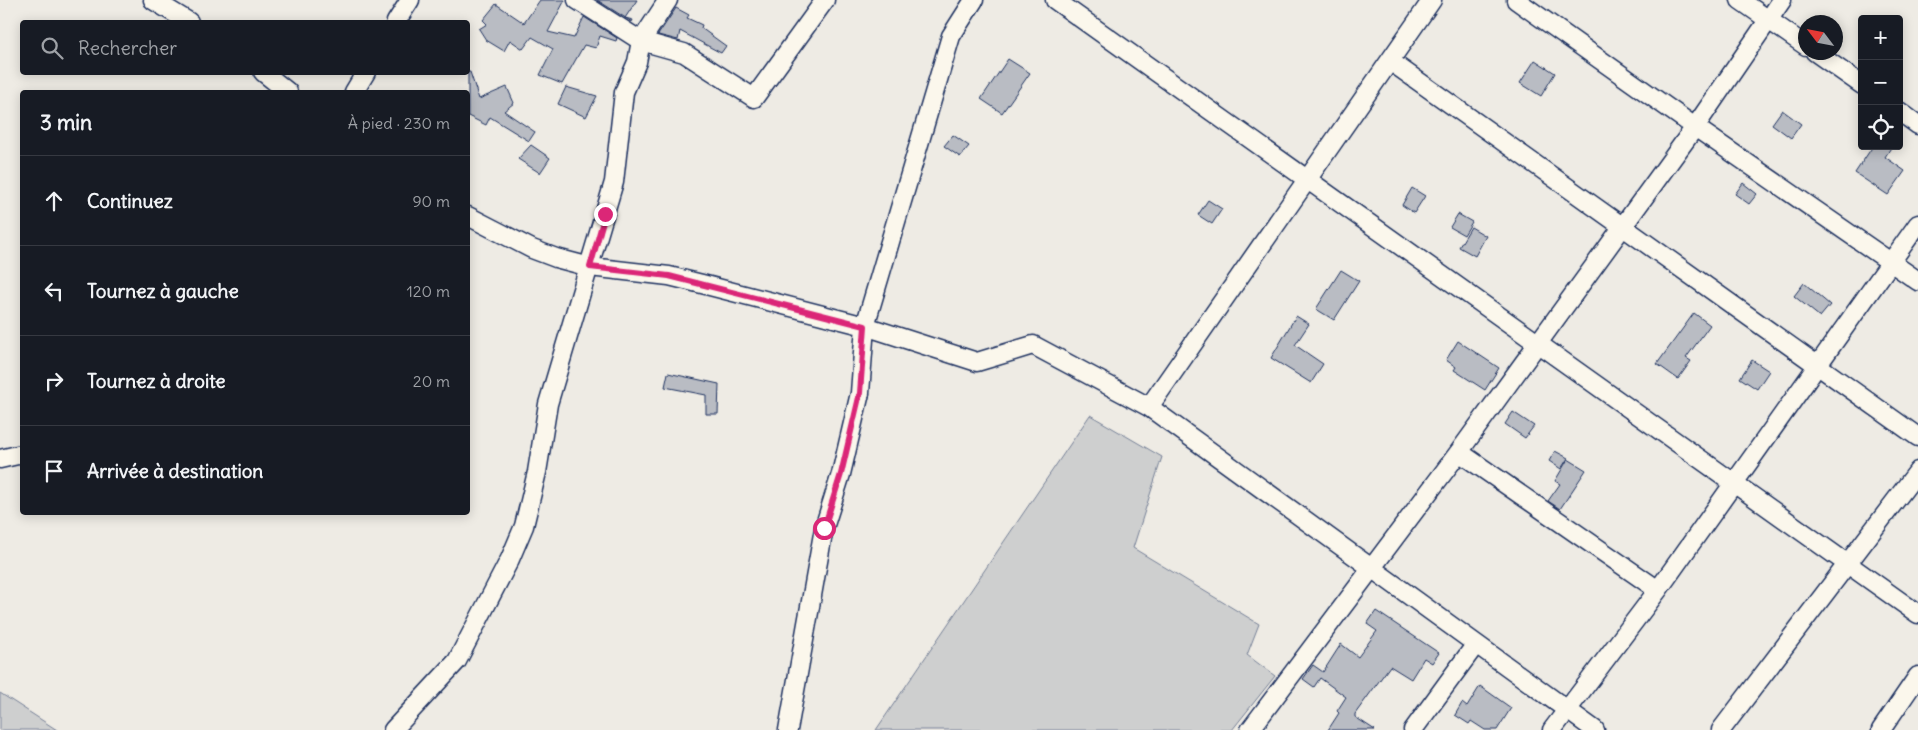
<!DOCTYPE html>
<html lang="fr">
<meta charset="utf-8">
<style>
body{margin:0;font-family:Delius,sans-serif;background:#20242c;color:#f1f3f6}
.controls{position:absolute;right:15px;top:15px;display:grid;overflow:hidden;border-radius:5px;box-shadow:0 2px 12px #0003}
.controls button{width:45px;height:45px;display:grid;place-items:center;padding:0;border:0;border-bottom:1px solid #363941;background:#171b24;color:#f1f3f6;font:25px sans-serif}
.compass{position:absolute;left:1798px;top:15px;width:45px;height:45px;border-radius:50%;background:#171b24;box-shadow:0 2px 12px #0003;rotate:302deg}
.stop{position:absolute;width:15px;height:15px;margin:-11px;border:4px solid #db2777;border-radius:50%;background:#fff}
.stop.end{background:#db2777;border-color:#fff;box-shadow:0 1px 5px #0008}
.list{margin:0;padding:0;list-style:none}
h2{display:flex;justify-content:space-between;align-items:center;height:65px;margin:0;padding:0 20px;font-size:21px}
h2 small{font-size:16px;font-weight:400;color:#9ea1a6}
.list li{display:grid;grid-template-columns:32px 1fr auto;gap:15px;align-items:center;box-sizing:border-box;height:90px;padding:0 20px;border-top:1px solid #363941}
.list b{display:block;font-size:19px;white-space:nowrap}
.list em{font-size:16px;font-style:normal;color:#9ea1a6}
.icon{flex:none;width:28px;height:28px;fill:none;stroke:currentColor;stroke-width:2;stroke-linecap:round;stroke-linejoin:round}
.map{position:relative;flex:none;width:1918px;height:730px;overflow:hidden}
.search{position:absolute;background:#171b24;box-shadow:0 2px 12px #0003;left:20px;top:20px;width:450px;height:55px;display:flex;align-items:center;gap:12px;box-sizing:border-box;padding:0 18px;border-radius:5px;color:#9ea1a6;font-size:19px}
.panel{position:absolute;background:#171b24;box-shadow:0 2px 12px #0003;left:20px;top:90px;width:450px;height:425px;border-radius:5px}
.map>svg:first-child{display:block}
.green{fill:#cecfcf;stroke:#747f96}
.building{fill:#b9bcc3;stroke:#1b2f5e}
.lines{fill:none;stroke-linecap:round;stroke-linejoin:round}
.minor-casing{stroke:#1b2f5e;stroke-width:21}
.minor{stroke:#fbf7ec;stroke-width:18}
.route{stroke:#db2777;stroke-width:6}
</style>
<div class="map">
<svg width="1918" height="730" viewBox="0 0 1918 730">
<rect width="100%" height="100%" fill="#eeebe4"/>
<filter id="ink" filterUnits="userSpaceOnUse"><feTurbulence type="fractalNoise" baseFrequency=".02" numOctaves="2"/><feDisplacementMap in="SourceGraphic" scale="10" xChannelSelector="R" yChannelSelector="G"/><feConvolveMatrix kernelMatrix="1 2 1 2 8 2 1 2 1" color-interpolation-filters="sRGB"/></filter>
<g filter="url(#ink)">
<path class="green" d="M 1090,415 L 1162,457 L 1133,548 L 1259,624 L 1247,655 L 1275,676 L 1232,730 L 876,730 Z
M 0,693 L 57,730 L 0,730 Z"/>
<path class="building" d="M 540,0 L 565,0 L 548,32 L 574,38 L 584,17 L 617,38 L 616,41 L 600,36 L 596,48 L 584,45 L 562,84 L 540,75 L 553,49 L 532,37 L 523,49 L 510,40 L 504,51 L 486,40 L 479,29 L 487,24 L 483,20 L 496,4 L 524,23 Z
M 597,0 L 637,0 L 625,18 L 633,20 L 632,22 Z
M 676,8 L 689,15 L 687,18 L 702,25 L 701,28 L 726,46 L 721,53 L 680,31 L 678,40 L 658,35 Z
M 1008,59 L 1030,73 L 1002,113 L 981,99 Z
M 1535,60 L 1555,73 L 1541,96 L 1520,83 Z
M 468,72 L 470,72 L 479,99 L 507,87 L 514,103 L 504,111 L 535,132 L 529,141 L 490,117 L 486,125 L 468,116 Z
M 566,87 L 597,96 L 586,117 L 558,104 Z
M 1782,110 L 1801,124 L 1791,138 L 1772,124 Z
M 953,135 L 969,146 L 960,157 L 944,146 Z
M 531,145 L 550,158 L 540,173 L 518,159 Z
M 1873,146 L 1892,146 L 1885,157 L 1905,171 L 1888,195 L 1855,173 Z
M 1743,183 L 1757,194 L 1749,204 L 1735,194 Z
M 1412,188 L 1425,196 L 1414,213 L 1402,205 Z
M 1208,200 L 1222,209 L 1212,224 L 1198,215 Z
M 1458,214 L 1472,222 L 1464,235 L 1450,227 Z
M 1471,227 L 1486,236 L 1475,256 L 1459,247 Z
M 1341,270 L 1359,281 L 1334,320 L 1316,309 Z
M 1804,283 L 1830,305 L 1820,317 L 1794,296 Z
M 1694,313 L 1710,325 L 1686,358 L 1691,361 L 1678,379 L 1657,364 Z
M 1296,316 L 1309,324 L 1295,345 L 1323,364 L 1311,383 L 1271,358 Z
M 1458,341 L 1499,368 L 1485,390 L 1454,370 L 1456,367 L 1446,360 Z
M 1752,360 L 1769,371 L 1757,389 L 1740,378 Z
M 668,373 L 719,384 L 718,414 L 706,414 L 706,395 L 665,387 Z
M 1513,412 L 1534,426 L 1525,438 L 1505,424 Z
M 1555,451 L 1568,458 L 1561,469 L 1549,461 Z
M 1568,459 L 1586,470 L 1560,509 L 1548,501 L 1560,484 L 1555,481 Z
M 1376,611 L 1439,653 L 1432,663 L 1424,658 L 1411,679 L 1390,666 L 1355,714 L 1355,717 L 1375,730 L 1328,730 L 1339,713 L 1337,711 L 1346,697 L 1320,678 L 1314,687 L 1303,679 L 1313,665 L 1323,672 L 1341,644 L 1358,657 L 1377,631 L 1367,624 Z
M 1480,686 L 1511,708 L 1497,730 L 1485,730 L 1471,721 L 1469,724 L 1455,715 L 1462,703 L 1467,707 Z"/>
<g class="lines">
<g class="minor-casing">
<path id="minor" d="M 153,0 L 189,22
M 577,0 L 641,41 L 684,53 L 754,98 L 825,0
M 1055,0 L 1918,614
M 1516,0 L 1695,127 L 1918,281
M 1740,0 L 1806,46
M 396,22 L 410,0
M 1815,52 L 1862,85
M 1390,61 L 1918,437
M 263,72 L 288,92
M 354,92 L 366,72
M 1899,111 L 1918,125
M 468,216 L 532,249 L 556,258 L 590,267 L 669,276 L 702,284 L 865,326 L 977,362 L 1033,345 L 1149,407 L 1595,730
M 1149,407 L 1432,0
M 1459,452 L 1658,590 L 1552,730
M 0,459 L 22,454
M 1658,590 L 1918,224
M 393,730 L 457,661 L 510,559 L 524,526 L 537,472 L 548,404 L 614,182 L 624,92 L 637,62 L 641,41 L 668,0
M 788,730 L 824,528 L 841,474 L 860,393 L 865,326 L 951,36 L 974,0
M 1250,730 L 1459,452 L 1695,127 L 1782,0
M 1413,730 L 1476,644
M 1721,730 L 1918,471
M 1881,730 L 1918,676"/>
</g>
<use href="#minor" class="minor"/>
</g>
</g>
<g class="lines" filter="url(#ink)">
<path class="route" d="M 605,214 L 590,267 L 669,276 L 865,326 L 860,393 L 841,474 L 824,528"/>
</g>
</svg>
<div class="controls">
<button>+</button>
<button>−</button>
<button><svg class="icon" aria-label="locate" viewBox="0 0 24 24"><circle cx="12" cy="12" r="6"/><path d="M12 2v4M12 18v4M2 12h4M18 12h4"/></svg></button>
</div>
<svg class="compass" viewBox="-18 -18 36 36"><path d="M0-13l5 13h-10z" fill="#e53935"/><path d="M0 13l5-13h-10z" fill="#9ea1a6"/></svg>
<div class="stop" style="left:824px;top:528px"></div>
<div class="stop end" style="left:605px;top:214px"></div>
<div class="search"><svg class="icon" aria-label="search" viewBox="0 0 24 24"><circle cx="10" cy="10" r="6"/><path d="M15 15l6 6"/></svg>Rechercher</div>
<section class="panel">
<h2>3 min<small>À pied · 230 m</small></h2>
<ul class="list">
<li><svg class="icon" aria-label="ahead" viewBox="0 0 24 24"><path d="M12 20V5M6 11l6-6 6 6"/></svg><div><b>Continuez</b></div><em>90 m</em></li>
<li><svg class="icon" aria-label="left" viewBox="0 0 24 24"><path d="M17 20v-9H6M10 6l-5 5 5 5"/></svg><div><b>Tournez à gauche</b></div><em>120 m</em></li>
<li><svg class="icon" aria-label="right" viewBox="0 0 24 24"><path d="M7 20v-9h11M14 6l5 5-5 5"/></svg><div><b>Tournez à droite</b></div><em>20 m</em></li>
<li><svg class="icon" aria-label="arrive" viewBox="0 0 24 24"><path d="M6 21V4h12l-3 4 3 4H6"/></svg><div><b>Arrivée à destination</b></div></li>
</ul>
</section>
</div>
